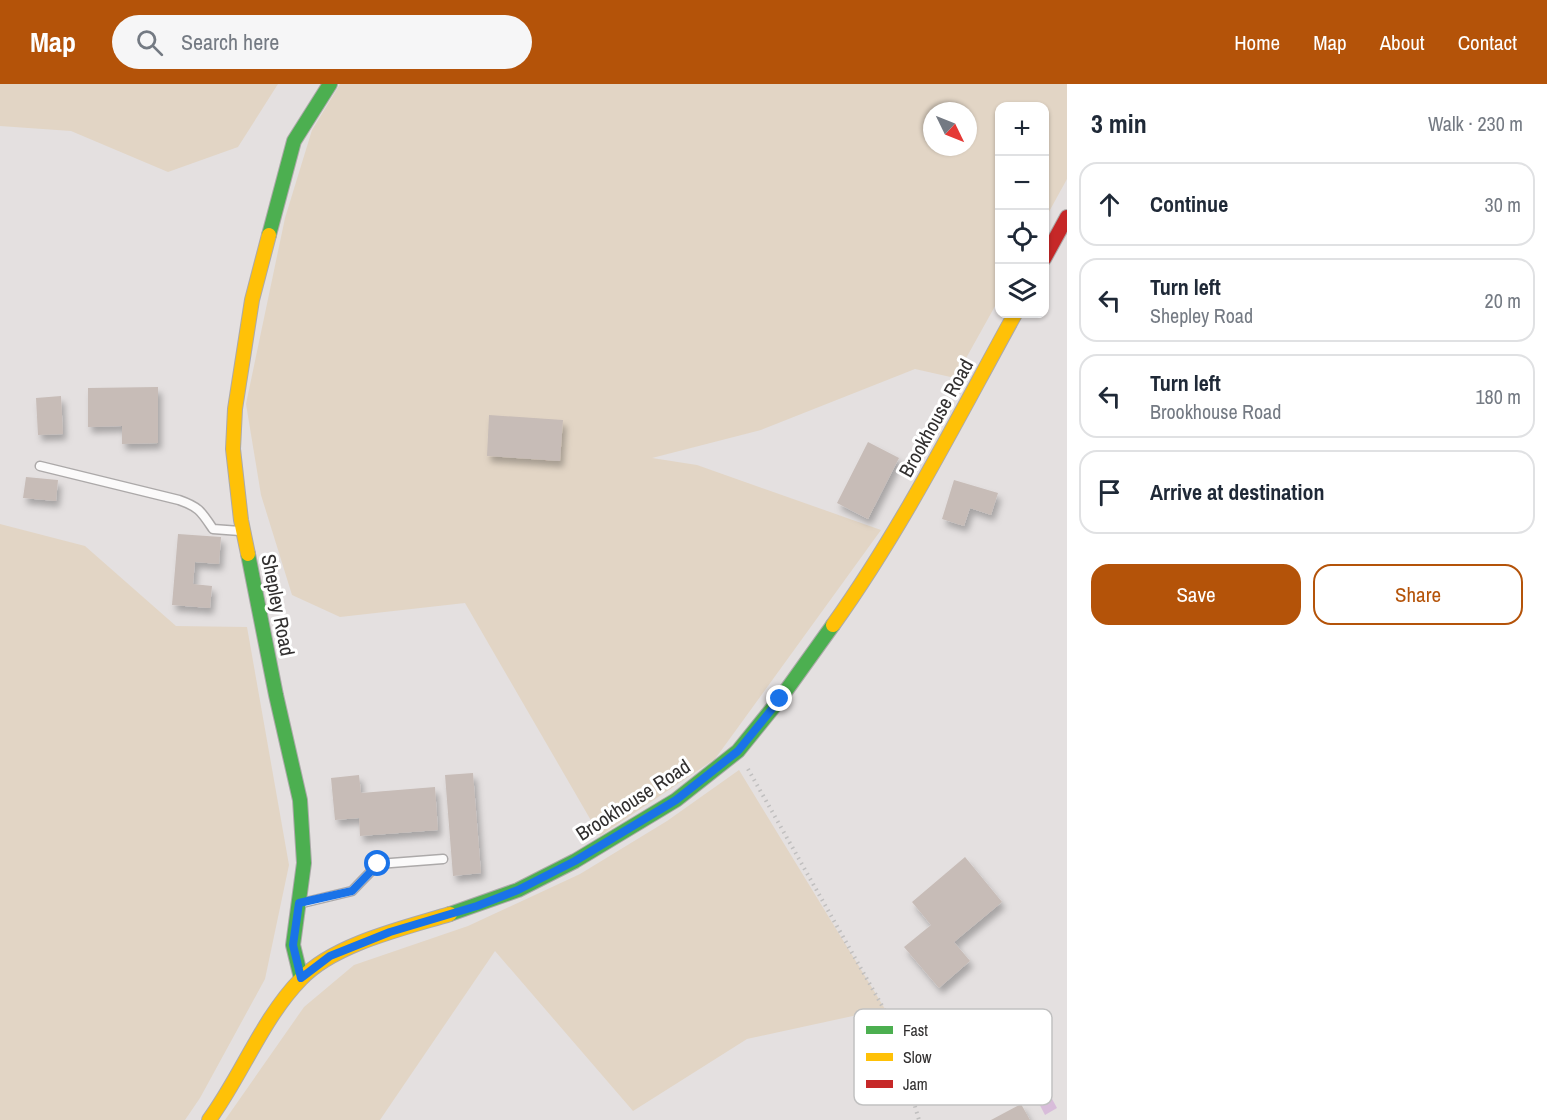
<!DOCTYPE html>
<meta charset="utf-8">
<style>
body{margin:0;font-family:"Archivo Narrow",sans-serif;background:#f6f6f7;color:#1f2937}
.controls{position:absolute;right:18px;top:18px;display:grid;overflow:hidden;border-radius:12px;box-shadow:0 2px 4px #0004}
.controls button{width:54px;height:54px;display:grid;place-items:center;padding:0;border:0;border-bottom:2px solid #e0e1e3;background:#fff;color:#1f2937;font:30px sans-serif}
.compass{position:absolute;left:923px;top:18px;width:54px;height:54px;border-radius:50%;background:#fff;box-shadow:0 2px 4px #0004;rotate:133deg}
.stop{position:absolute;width:18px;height:18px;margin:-14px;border:4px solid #1a73e8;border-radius:50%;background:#fff}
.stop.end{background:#1a73e8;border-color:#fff;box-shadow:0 2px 6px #0008}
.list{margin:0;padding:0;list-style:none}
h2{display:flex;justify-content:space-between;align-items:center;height:78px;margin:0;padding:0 24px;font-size:26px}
h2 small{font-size:20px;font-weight:400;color:#747a83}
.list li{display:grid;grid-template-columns:39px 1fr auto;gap:18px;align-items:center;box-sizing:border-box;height:84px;margin:0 12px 12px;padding:0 12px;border:2px solid #e0e1e3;border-radius:18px}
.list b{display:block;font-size:22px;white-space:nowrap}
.list p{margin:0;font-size:20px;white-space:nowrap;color:#747a83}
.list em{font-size:20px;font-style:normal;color:#747a83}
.actions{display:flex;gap:12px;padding:18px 24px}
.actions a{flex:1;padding:14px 0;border:2px solid #b45309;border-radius:18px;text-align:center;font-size:21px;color:#b45309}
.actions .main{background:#b45309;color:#fff}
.icon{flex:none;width:33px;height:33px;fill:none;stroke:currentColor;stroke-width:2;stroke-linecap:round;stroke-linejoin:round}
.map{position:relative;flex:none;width:1067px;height:1036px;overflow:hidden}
header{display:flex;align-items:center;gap:36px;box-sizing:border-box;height:84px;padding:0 30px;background:#b45309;color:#fff}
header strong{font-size:28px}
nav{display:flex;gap:33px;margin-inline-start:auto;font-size:21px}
.search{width:420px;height:54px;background:#f6f6f7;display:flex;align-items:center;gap:15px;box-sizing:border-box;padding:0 21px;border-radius:33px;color:#747a83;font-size:22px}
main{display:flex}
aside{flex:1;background:#fff}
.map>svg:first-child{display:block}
.green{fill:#e2d5c5;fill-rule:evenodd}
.water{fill:#d8bcda}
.building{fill:#c7bcb7;filter:url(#shadow)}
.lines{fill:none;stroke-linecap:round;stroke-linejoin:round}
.lane-casing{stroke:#aca9a9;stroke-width:11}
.fast-casing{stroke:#aca9a9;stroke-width:16}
.slow-casing{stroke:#aca9a9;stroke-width:16}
.jam-casing{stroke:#aca9a9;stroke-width:16}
.path{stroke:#c0bfbf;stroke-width:4;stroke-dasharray:1.5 4.5;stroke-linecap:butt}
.lane{stroke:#fbfafa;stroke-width:8}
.fast{stroke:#4caf50;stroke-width:14}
.slow{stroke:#ffc107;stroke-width:14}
.jam{stroke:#c62828;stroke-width:14}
.route{stroke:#1a73e8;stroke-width:8}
.labels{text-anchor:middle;stroke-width:6;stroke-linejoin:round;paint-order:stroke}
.street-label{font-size:20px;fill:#312f2f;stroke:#fff}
.key{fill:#fff;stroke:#c1c1c1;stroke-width:1.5}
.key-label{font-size:16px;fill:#312f2f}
</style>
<header>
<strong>Map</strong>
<div class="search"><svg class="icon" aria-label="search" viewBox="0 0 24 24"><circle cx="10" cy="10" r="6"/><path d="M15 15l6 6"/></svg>Search here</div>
<nav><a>Home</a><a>Map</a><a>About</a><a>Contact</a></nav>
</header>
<main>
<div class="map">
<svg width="1067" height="1036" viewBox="0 0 1067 1036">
<defs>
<filter id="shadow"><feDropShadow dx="3.5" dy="6" stdDeviation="3" flood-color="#0004"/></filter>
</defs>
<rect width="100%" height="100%" fill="#e4e0e0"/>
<path class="green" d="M 0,0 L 278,0 L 238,63 L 168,88 L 71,47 L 0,42 Z
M 340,0 L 1067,0 L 1067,95 L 1045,135 L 1044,22 L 999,22 L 999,215 L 955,294 L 915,285 L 761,346 L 652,374 L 697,381 L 881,446 L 715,675 L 600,752 L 465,519 L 340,533 L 292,511 L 261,411 L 246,320 L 285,134 L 312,46 ZM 932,27 L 968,27 L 968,63 L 932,63 Z
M 0,440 L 85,462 L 176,542 L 247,543 L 289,781 L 265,895 L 200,1014 L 185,1036 L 0,1036 Z
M 739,686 L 885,925 L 747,955 L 633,1027 L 495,867 L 380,1036 L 225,1036 L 304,923 L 354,881 L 468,842 L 580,790 L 667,737 Z"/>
<path class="water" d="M 1044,1000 L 1057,1024 L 1045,1031 L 1032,1006 Z"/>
<path class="building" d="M 158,303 L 158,359 L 122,360 L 122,342 L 88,343 L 88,304 Z
M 61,312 L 63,350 L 38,351 L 36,314 Z
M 489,331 L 563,336 L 560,377 L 487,372 Z
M 868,358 L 899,374 L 868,435 L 837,419 Z
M 26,393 L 58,396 L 56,417 L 23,414 Z
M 954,396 L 998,409 L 991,431 L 970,424 L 964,442 L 942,435 Z
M 178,450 L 221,453 L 219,480 L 195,478 L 193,500 L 212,502 L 210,524 L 172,521 Z
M 473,689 L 481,789 L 453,792 L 445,691 Z
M 359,691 L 361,709 L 435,703 L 438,746 L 360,752 L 359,734 L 335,736 L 331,694 Z
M 965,773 L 1002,818 L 954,858 L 970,877 L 939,904 L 904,863 L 931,841 L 912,818 Z
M 1021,1020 L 1030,1036 L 991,1036 Z"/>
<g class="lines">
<g class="lane-casing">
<path id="lane" d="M 40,382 L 179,416 C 199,423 201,427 213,445 L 240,447
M 302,819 L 352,807 L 378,780 L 443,775"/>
</g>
<g class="fast-casing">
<path id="fast" d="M 269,151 L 294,57 L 330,0
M 248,470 L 276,611 L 300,716 L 304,779 L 293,861 L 301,894
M 450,830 L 518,806 L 575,777 L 676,716 L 738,667 L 780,615 L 833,541"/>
</g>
<g class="slow-casing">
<path id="slow" d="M 248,470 L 241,436 L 233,365 L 235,325 L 252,216 L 269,151
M 833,541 C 903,443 957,335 1015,230
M 209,1036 C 242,991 262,935 301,895 C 334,860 404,844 450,830"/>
</g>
<g class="jam-casing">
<path id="jam" d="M 1044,175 L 1067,133"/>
</g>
<path class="path" d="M 748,685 L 889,934 L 919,1036"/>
<use href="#lane" class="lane"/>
<use href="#fast" class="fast"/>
<use href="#slow" class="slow"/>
<use href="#jam" class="jam"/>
</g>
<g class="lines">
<path class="route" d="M 378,780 L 352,807 L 299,819 L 293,861 L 301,894 L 330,872 L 390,848 L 477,822 L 518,806 L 575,777 L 676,716 L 738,667 L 780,615"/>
</g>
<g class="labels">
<g class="street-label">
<text transform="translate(936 334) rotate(-61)" y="7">Brookhouse Road</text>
<text transform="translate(278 521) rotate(79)" y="7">Shepley Road</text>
<text transform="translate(633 716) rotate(-33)" y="7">Brookhouse Road</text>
</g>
</g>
<rect x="854" y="925" width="198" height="96" rx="9" class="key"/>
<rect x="866" y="942" width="27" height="8" fill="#4caf50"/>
<rect x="866" y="969" width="27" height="8" fill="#ffc107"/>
<rect x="866" y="996" width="27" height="8" fill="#c62828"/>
<g class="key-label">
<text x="903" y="952">Fast</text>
<text x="903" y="979">Slow</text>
<text x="903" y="1006">Jam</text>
</g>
</svg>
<div class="controls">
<button>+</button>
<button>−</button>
<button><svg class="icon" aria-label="locate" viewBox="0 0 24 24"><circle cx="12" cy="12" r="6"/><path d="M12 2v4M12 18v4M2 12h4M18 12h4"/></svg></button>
<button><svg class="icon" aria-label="layers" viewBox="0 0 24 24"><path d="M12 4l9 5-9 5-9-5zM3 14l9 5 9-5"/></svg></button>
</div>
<svg class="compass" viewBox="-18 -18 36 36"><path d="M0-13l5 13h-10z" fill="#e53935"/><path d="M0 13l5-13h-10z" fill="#747a83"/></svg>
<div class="stop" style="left:378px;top:780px"></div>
<div class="stop end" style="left:780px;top:615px"></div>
</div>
<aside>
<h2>3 min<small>Walk · 230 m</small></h2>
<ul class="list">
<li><svg class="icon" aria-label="ahead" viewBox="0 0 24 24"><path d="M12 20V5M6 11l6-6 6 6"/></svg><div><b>Continue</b></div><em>30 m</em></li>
<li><svg class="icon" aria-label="left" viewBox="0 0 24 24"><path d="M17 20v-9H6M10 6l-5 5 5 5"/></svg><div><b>Turn left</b><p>Shepley Road</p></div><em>20 m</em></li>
<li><svg class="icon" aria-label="left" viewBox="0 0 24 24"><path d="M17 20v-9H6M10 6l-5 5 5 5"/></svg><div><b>Turn left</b><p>Brookhouse Road</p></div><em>180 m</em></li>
<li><svg class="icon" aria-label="arrive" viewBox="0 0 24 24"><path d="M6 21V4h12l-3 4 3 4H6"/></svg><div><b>Arrive at destination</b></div></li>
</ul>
<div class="actions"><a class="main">Save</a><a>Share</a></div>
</aside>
</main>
